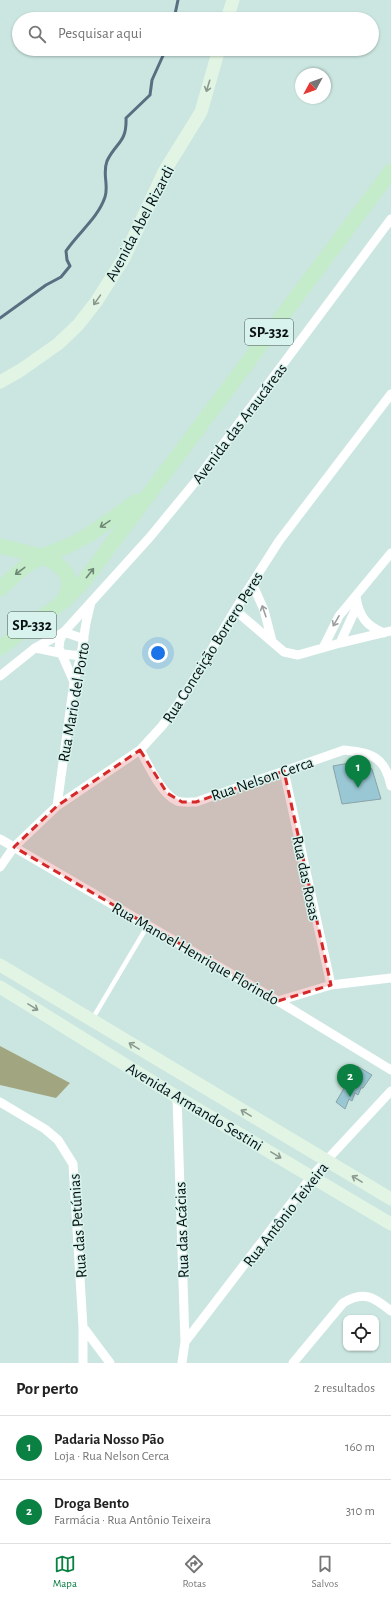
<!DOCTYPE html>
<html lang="pt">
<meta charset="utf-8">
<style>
body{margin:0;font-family:"Alegreya Sans",sans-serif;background:#f6f6f6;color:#222}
.controls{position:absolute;right:12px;bottom:12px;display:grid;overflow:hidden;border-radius:8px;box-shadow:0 1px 3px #0004}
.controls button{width:36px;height:36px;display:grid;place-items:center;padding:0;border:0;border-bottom:1px solid #e0e0e0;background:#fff;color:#222;font:20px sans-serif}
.compass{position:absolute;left:295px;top:68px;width:36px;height:36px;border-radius:50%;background:#fff;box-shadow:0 1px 3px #0004;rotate:229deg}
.you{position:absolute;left:158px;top:653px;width:14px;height:14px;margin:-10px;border:3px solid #fff;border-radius:50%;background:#1a73e8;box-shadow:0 0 0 6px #1a73e833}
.badge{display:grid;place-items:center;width:26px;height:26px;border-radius:50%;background:#0b8043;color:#fff;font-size:13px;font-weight:700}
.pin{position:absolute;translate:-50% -33px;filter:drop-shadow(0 1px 2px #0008)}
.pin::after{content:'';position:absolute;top:21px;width:14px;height:12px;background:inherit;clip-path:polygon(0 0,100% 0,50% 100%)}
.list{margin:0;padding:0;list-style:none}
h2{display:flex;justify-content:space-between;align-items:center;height:52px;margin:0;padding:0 16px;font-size:17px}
h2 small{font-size:13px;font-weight:400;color:#767676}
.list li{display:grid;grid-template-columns:26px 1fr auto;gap:12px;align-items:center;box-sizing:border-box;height:64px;padding:0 16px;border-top:1px solid #e0e0e0}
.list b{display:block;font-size:15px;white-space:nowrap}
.list p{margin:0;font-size:13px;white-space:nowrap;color:#767676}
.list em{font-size:13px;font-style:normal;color:#767676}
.icon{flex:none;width:22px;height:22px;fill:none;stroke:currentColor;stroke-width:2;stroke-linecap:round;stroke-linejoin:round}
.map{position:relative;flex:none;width:391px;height:1363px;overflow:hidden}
.search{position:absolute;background:#fff;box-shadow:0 1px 3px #0004;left:12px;right:12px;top:12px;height:44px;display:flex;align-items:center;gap:10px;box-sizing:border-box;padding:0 14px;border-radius:22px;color:#767676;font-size:15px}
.sheet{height:180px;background:#fff}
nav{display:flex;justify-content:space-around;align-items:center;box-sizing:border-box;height:56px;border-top:1px solid #e0e0e0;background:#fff;font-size:11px;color:#767676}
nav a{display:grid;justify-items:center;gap:2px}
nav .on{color:#0b8043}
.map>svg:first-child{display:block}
.forest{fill:#a1a681}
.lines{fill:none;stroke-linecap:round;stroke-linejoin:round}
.stream{stroke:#586e81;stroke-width:3}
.building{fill:#99c8d4;stroke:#8aa3a9}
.lane{stroke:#fff;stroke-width:4.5}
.street{stroke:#fff;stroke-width:9}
.secondary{stroke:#e2f5e4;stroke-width:13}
.primary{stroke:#c4ebca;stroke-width:15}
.oneway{stroke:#8a998e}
.oneway2{stroke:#6f8875}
.oneway3{stroke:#9c9f9f}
.marked{fill:#d62828;fill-opacity:0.2;stroke:#d62828;stroke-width:3;stroke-dasharray:8 5;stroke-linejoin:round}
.labels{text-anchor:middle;stroke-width:3;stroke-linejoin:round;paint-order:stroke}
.shield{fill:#d8f3ed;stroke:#465451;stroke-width:1}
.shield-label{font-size:15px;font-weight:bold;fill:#07100e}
.street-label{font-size:16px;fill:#07100e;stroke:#d8f3ed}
</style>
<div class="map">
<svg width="391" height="1363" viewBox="0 0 391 1363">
<rect width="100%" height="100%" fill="#cbe6e0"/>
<path class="forest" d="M 0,1046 L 70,1083 L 56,1098 L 0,1085 Z"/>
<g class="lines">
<path class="stream" d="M 174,19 L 178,0
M 0,318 L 46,285 L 61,277 L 70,266 L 67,260 L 66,251 C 78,233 98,218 105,197 C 109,185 102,174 107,161 C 116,142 127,143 126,118 L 150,95 L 152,80 L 166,49"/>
</g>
<path class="building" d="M 360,761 L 372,769 L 381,799 L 342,804 L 333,766 Z
M 357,1066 L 372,1075 L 363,1088 L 361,1088 L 358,1095 L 355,1093 L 352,1101 L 349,1099 L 345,1109 L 336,1102 Z"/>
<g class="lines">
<path class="lane" d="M 93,1018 L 148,925"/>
<path class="street" d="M 252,583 L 264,610 L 272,641
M 356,597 C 359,616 366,626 384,633
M 235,610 L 284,652 L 298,655 L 340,643 L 391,631
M 340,643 L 357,606
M 35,648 C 48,650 70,657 81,655
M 323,648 L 339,616 L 391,553
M 0,676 L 35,648 L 64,632 L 84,639
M 74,682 L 59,648 L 60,640 L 64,632 L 150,537 L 196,481 L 391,219
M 140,750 C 148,764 161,794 177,801 C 183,803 190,802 196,802 L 344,750 C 371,753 385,756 391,786
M 284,771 L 331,985
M 57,806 L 74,682 L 81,655 L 86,623 L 91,602
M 0,839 L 278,1001 L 391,1070
M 0,867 L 14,847 L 57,806 L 140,750 L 162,726 L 184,696 L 235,610 L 279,541 L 391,394
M 278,1001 L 331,985 L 391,978
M 177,1097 L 185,1342 L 182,1363
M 0,1102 L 45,1129 L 58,1140 L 73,1164 L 83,1327 L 83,1363
M 83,1327 L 110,1363
M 185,1342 L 312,1176 L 391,1091
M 293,1363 L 343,1303 C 363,1290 374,1297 391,1311"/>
<path class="secondary" d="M 227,19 L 233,0
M 0,382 L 21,370 L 58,344 L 78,325 L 96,302 L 124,258 L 164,172 L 201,112 L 219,49
M 0,965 L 391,1199
M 0,987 L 177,1097 L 391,1224"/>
<path class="primary" d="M 0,546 C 27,554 85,558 64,600
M 0,589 L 23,568 L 42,556 L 68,546 L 90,534 L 137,501
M 0,648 L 64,601 L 83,582 L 391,171"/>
</g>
<defs><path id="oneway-shaft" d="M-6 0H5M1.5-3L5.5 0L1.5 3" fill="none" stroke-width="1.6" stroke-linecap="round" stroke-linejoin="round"/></defs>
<g class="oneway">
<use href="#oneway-shaft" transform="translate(208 86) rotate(107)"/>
<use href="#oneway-shaft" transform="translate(97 300) rotate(125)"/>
<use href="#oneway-shaft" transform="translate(33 1007) rotate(32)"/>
<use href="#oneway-shaft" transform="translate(134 1046) rotate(-149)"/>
<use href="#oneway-shaft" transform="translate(246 1113) rotate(-149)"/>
<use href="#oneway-shaft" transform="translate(276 1155) rotate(31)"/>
<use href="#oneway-shaft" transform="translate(357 1179) rotate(-149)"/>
</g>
<g class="oneway2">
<use href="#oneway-shaft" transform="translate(105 524) rotate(146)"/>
<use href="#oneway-shaft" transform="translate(20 571) rotate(143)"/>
<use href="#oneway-shaft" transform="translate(90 573) rotate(-52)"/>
</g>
<g class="oneway3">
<use href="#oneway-shaft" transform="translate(264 611) rotate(-109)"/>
<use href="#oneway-shaft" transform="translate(336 621) rotate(120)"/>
</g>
<path class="marked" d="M 140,750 L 167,793 L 182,802 L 196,802 L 284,771 L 331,985 L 278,1001 L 14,847 L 57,806 Z"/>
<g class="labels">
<g class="shield">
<rect x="245" y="319" width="48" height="26" rx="3"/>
<rect x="8" y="612" width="48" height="26" rx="3"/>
</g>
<g class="shield-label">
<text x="269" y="337">SP-332</text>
<text x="32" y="630">SP-332</text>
</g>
<g class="street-label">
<text transform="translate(139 223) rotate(-62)" y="6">Avenida Abel Rizardi</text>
<text transform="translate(239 423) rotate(-53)" y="6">Avenida das Araucáreas</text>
<text transform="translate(212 647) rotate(-58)" y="6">Rua Conceição Borrero Peres</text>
<text transform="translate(73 702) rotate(-80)" y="6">Rua Mario del Porto</text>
<text transform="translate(262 778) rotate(-19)" y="6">Rua Nelson Cerca</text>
<text transform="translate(307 878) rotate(78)" y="6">Rua das Rosas</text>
<text transform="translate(196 953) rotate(30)" y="6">Rua Manoel Henrique Florindo</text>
<text transform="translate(195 1106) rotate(31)" y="6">Avenida Armando Sestini</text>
<text transform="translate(285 1214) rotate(-52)" y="6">Rua Antônio Teixeira</text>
<text transform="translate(77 1226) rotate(-94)" y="6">Rua das Petúnias</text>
<text transform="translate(181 1230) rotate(-92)" y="6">Rua das Acácias</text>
</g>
</g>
</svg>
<div class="controls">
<button><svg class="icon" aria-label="locate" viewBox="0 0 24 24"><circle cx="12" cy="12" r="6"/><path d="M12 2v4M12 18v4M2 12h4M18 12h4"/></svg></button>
</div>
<svg class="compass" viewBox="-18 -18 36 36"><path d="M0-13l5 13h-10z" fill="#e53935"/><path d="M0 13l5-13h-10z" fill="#767676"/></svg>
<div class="you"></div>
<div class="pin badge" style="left:358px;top:788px">1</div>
<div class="pin badge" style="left:350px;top:1097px">2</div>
<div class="search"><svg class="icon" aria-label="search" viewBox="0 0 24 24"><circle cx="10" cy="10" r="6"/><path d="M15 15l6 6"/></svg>Pesquisar aqui</div>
</div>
<section class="sheet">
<h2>Por perto<small>2 resultados</small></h2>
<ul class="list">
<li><span class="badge">1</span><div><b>Padaria Nosso Pão</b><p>Loja · Rua Nelson Cerca</p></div><em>160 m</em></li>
<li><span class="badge">2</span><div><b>Droga Bento</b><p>Farmácia · Rua Antônio Teixeira</p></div><em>310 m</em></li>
</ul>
</section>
<nav>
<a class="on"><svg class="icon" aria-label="map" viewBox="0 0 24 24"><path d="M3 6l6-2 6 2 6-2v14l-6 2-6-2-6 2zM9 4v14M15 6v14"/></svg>Mapa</a>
<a><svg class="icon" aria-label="directions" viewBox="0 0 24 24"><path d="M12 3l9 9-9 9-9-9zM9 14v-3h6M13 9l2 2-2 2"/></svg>Rotas</a>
<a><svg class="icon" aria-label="saved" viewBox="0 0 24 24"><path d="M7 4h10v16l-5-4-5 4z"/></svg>Salvos</a>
</nav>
